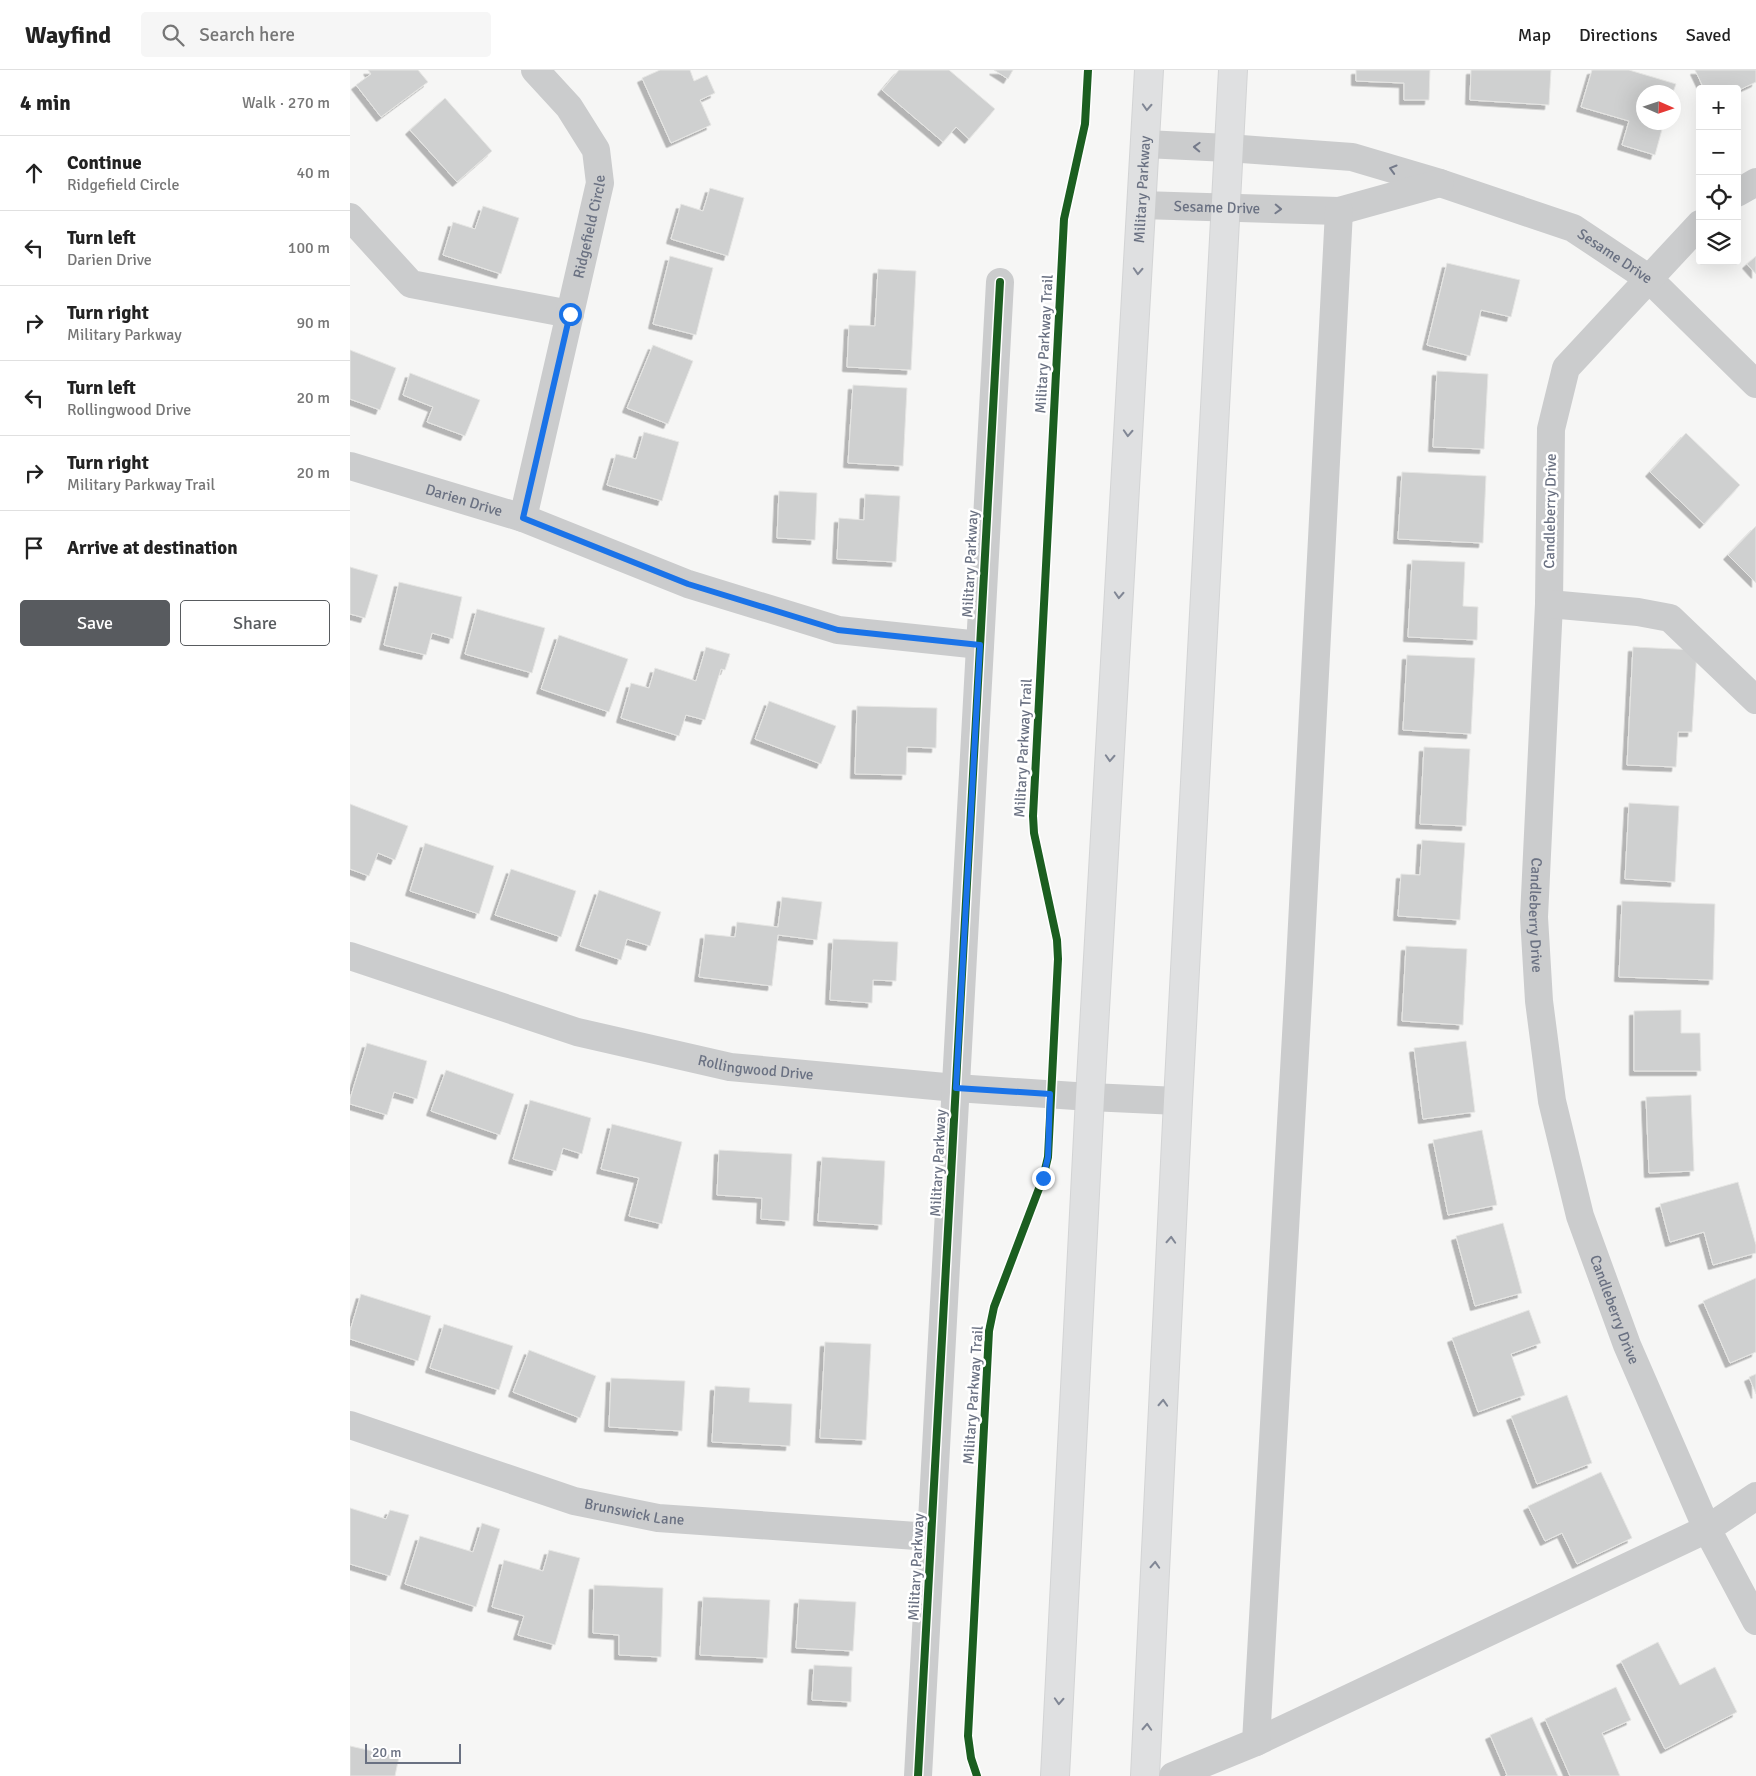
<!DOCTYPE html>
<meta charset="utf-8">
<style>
body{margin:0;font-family:Signika,sans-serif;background:#f6f6f6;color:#222}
.controls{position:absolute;right:15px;top:15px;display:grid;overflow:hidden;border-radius:5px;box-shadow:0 5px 20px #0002}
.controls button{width:45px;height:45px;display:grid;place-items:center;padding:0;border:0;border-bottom:1px solid #e0e0e0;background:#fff;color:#222;font:25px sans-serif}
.compass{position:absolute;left:1286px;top:15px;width:45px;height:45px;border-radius:50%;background:#fff;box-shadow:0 5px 20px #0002;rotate:93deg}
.scale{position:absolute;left:15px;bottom:12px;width:96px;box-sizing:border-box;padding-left:5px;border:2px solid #6a7182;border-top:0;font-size:14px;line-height:18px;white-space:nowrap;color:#6a7182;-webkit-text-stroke:4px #fff;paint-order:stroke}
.stop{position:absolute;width:15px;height:15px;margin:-11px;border:4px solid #1a73e8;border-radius:50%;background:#fff}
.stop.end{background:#1a73e8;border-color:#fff;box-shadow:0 1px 5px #0008}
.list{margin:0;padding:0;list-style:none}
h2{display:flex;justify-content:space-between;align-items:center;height:65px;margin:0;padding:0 20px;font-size:21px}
h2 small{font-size:16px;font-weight:400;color:#767676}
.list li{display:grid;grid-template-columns:32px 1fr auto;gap:15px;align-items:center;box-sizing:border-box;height:75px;padding:0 20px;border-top:1px solid #e0e0e0}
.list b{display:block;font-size:19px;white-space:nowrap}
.list p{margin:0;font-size:16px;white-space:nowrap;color:#767676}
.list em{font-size:16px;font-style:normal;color:#767676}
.actions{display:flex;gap:10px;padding:15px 20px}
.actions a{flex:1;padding:11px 0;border:1px solid #585b5f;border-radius:5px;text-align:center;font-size:18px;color:#585b5f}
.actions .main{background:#585b5f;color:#fff}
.icon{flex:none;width:28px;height:28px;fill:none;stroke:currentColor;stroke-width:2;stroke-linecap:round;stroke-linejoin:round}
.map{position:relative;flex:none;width:1406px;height:1706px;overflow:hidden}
header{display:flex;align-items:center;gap:30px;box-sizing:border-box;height:70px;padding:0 25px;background:#fff;border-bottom:1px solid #e0e0e0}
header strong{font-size:24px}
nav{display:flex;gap:28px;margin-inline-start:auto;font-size:18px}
.search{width:350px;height:45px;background:#f6f6f6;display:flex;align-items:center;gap:12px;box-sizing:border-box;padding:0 18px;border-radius:5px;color:#767676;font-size:19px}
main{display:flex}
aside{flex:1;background:#fff}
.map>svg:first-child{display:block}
.building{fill:#cfd0d0;stroke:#e6e6e4;filter:url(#shadow)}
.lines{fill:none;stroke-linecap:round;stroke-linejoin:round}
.major-casing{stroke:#d3d4d5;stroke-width:30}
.minor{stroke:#cbcccd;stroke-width:28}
.major{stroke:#dfe0e1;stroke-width:28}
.cycleway-casing{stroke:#fff;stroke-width:11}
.cycleway{stroke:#1b5e20;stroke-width:8}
.oneway{stroke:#818795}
.oneway2{stroke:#747a8a}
.route{stroke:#1a73e8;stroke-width:6}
.labels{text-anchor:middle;stroke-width:5;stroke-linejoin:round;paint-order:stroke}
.street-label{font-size:15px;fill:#6a7182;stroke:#fff}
</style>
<header>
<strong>Wayfind</strong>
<div class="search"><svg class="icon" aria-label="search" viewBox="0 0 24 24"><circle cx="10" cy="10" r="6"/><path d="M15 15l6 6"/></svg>Search here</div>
<nav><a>Map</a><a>Directions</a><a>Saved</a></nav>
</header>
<main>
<aside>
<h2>4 min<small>Walk · 270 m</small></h2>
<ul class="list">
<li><svg class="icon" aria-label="ahead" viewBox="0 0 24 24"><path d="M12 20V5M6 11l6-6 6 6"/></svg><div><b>Continue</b><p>Ridgefield Circle</p></div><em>40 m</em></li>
<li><svg class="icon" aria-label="left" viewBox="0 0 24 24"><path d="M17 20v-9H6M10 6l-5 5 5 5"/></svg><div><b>Turn left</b><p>Darien Drive</p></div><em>100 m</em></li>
<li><svg class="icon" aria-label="right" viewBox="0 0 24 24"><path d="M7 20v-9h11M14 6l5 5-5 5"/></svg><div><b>Turn right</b><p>Military Parkway</p></div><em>90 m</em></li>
<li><svg class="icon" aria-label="left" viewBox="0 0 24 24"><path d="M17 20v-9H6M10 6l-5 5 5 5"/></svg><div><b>Turn left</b><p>Rollingwood Drive</p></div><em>20 m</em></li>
<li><svg class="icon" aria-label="right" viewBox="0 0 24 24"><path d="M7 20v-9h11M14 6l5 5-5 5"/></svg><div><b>Turn right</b><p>Military Parkway Trail</p></div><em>20 m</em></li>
<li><svg class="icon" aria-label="arrive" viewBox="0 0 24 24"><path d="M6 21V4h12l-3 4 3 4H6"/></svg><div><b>Arrive at destination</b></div></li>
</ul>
<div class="actions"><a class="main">Save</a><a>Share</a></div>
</aside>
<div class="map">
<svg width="1406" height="1706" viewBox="0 0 1406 1706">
<defs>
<filter id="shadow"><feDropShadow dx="-4.5" dy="4.5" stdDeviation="0" flood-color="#0004"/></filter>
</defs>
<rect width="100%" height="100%" fill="#f6f6f5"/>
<path class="building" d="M 18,0 L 68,0 L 78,12 L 31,47 L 6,15 L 21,4 Z
M 310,0 L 340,0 L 344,11 L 357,5 L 365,23 L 350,30 L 361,55 L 321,73 L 292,8 Z
M 549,0 L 599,0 L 645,39 L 619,69 L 606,57 L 593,72 L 532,20 Z
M 644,0 L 663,0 L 658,9 Z
M 1006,0 L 1080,0 L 1079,30 L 1054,30 L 1054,13 L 1006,11 Z
M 1121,0 L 1201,0 L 1199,35 L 1120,30 Z
M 1242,0 L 1279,0 L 1326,14 L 1323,22 L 1294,22 L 1294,52 L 1314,52 L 1305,85 L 1272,75 L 1279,51 L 1231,37 Z
M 1345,0 L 1406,0 L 1406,12 L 1387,21 L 1387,19 L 1354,19 Z
M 95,28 L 142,81 L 107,112 L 60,60 Z
M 360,118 L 394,128 L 378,186 L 321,169 L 331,134 L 353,141 Z
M 133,136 L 169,148 L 151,204 L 93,185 L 103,152 L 125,159 Z
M 320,186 L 363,198 L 346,265 L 303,254 Z
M 1406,186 L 1406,204 L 1397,194 Z
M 1097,193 L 1170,210 L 1161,247 L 1131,240 L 1120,286 L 1077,275 Z
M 528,199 L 566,201 L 561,300 L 497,297 L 499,255 L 525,256 Z
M 303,275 L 343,291 L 318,354 L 277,338 Z
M 0,280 L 46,298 L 30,340 L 0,329 Z
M 1087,301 L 1138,304 L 1134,379 L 1083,377 Z
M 60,303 L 130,330 L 115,366 L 77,352 L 83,337 L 53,325 Z
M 503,315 L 557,318 L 553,396 L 498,393 Z
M 294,362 L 329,372 L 312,431 L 257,415 L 266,384 L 286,389 Z
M 1336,363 L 1390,415 L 1354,454 L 1300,402 Z
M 1052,402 L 1136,406 L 1133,473 L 1048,469 Z
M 429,421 L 467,423 L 465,470 L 427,468 Z
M 515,424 L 550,426 L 546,492 L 487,489 L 489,448 L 514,450 Z
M 1406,456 L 1406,513 L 1378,485 Z
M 1062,490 L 1115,492 L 1113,536 L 1128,537 L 1127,570 L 1058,567 Z
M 0,497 L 28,505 L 15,548 L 0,544 Z
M 49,512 L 112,527 L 103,569 L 82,563 L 76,585 L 34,575 Z
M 127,539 L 195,558 L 182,603 L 115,584 Z
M 209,565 L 278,589 L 259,642 L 191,619 Z
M 356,577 L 380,584 L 375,600 L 371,599 L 355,650 L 336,645 L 329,666 L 271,648 L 281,613 L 299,618 L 305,598 L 346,611 Z
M 1283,577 L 1347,580 L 1342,662 L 1328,662 L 1326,697 L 1277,695 Z
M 1057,585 L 1125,588 L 1121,664 L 1053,660 Z
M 419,631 L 486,656 L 471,694 L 405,669 Z
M 507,636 L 587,638 L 586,678 L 557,677 L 556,705 L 505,704 Z
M 1074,677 L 1120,679 L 1116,756 L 1070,754 Z
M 1279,733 L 1329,736 L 1325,812 L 1275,809 Z
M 0,734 L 58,756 L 45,790 L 28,783 L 19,806 L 0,799 Z
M 1072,770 L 1115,773 L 1110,850 L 1048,846 L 1051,804 L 1070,805 Z
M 75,773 L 144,796 L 129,844 L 60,821 Z
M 161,799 L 226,821 L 211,867 L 145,845 Z
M 249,820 L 311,842 L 300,876 L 277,869 L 271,890 L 230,876 Z
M 432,827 L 472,832 L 467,870 L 428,865 L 422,916 L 349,907 L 355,864 L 385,867 L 387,852 L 428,857 Z
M 1272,831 L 1365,834 L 1363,910 L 1269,907 Z
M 483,869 L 548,872 L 546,911 L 523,910 L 522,933 L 480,930 Z
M 1056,876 L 1117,879 L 1113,955 L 1052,951 Z
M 1331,940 L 1331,963 L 1350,963 L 1351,1001 L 1284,1001 L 1284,941 Z
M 1116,971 L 1125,1042 L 1073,1049 L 1064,978 Z
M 17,973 L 77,991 L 67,1029 L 44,1022 L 37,1045 L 0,1034 L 0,1029 Z
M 96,1000 L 164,1024 L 150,1065 L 81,1041 Z
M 1341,1025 L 1344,1101 L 1299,1103 L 1296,1027 Z
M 180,1030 L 241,1048 L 232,1084 L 213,1078 L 206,1101 L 163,1089 Z
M 262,1054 L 332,1072 L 312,1154 L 279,1146 L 289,1108 L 251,1099 Z
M 1132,1060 L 1147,1135 L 1098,1145 L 1083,1070 Z
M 369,1080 L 442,1084 L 439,1151 L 411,1149 L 412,1128 L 367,1125 Z
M 472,1087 L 535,1091 L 532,1155 L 468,1151 Z
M 1388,1112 L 1406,1175 L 1406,1183 L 1363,1195 L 1354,1162 L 1320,1172 L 1310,1134 Z
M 1153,1153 L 1172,1223 L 1125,1236 L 1106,1166 Z
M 1406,1208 L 1406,1282 L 1380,1293 L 1353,1231 Z
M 11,1224 L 81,1246 L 68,1291 L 0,1269 L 0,1261 Z
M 1179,1240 L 1191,1273 L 1161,1284 L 1175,1325 L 1128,1342 L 1102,1268 Z
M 94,1254 L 163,1276 L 149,1320 L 80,1298 Z
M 475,1272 L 521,1274 L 516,1370 L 470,1368 Z
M 179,1280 L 246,1306 L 230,1348 L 163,1322 Z
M 1406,1304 L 1406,1324 L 1399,1307 Z
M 261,1308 L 335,1311 L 332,1361 L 259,1357 Z
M 365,1316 L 400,1318 L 399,1332 L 442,1334 L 440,1376 L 362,1372 Z
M 1217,1325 L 1242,1393 L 1187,1414 L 1161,1346 Z
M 1251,1402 L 1282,1468 L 1227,1494 L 1212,1463 L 1195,1471 L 1178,1436 Z
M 0,1438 L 36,1449 L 40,1440 L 59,1445 L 40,1506 L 0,1494 Z
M 132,1453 L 150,1459 L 126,1537 L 55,1514 L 70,1466 L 123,1482 Z
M 199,1480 L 230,1488 L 205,1575 L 168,1565 L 174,1546 L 142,1537 L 154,1490 L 193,1501 Z
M 244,1515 L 313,1518 L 311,1587 L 269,1585 L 269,1565 L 243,1563 Z
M 353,1527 L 420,1530 L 417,1588 L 350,1585 Z
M 449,1529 L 506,1532 L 503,1581 L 446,1578 Z
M 1308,1572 L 1330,1615 L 1365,1597 L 1387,1642 L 1315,1679 L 1271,1591 Z
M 464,1595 L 502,1597 L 501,1632 L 462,1630 Z
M 1266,1617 L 1281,1650 L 1252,1663 L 1270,1706 L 1220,1706 L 1195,1649 Z
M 1182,1647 L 1208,1706 L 1155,1706 L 1157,1705 L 1140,1665 Z
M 0,1676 L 49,1687 L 45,1706 L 0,1706 Z"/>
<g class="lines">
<g class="major-casing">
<g id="major">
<path id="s8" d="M 705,1706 L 740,1027 L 799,0"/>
<path d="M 795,1706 L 828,1031 L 883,0"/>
</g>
</g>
<g class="minor">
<path id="s1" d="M 795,74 L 878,78 L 1002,87 L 1090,113 L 1223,158 L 1298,208 L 1406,314"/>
<path d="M 1387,123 L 1406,112"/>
<path id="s2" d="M 791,135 L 989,141 L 1090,113"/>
<path d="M 0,147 L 61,214 L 220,244"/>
<path id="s3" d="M 1350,154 L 1216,298 L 1201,359 L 1199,534 L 1184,847 L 1189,931 L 1202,1031 L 1230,1146 L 1277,1275 L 1357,1459 L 1406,1551"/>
<path id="s4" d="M 0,396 L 173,448 L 338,514 L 488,560 L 630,575"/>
<path id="s5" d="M 173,448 L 250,113 L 246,80 L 219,37 L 185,0"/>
<path d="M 1199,534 L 1288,542 L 1320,548 L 1406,630"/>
<path id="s6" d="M 0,886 L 227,962 L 380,997 L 606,1018 L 740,1027 L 828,1031"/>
<path id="s7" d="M 0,1355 L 224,1431 L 308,1448 L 581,1467"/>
<path d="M 906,1672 L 1357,1459 L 1406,1426"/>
<path d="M 568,1706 L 650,212"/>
<path d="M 823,1706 L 906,1672 L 949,912 L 989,141"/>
</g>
<use href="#major" class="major"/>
<g class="cycleway-casing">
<path id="cycleway" d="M 568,1706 L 650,212
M 627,1706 L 621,1688 L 618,1666 L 639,1261 L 644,1237 L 693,1108 L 698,1087 L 708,889 L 707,870 L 684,763 L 683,746 L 714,149 L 735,54 L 738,0"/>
</g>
<use href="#cycleway" class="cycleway"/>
</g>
<defs><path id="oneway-chevron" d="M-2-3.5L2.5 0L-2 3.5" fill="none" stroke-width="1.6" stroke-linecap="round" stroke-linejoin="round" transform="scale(1.25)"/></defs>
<g class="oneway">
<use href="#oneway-chevron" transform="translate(797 37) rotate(93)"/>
<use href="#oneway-chevron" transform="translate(788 201) rotate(93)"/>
<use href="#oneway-chevron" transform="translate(778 363) rotate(93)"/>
<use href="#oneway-chevron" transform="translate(769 525) rotate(93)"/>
<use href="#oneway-chevron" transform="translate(760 688) rotate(93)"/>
<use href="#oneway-chevron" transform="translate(821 1170) rotate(-87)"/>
<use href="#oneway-chevron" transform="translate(813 1333) rotate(-87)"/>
<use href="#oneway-chevron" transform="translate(805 1495) rotate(-87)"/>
<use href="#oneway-chevron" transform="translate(709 1631) rotate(93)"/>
<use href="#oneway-chevron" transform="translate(797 1657) rotate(-87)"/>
</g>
<g class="oneway2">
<use href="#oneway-chevron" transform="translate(847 77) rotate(-178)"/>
<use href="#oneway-chevron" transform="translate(1043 99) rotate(-164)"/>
<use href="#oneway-chevron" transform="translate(928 139) rotate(2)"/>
</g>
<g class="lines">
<path class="route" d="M 220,244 L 173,448 L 338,514 L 488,560 L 630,575 L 606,1018 L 700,1024 L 698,1087 L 693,1108"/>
</g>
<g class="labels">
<g class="street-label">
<text dy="5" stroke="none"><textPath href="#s8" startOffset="1589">Military Parkway</textPath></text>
<text dy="5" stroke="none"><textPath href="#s2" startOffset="76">Sesame Drive</textPath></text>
<text dy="5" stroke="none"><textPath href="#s5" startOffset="299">Ridgefield Circle</textPath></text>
<text dy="5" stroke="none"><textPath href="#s1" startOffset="490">Sesame Drive</textPath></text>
<text transform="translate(694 274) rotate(-87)" y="5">Military Parkway Trail</text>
<text dy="5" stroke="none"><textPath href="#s4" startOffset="119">Darien Drive</textPath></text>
<text transform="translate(1200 441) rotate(-89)" y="5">Candleberry Drive</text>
<text transform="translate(620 494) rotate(-87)" y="5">Military Parkway</text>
<text transform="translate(673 678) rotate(-87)" y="5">Military Parkway Trail</text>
<text dy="5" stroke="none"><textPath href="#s3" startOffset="746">Candleberry Drive</textPath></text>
<text dy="5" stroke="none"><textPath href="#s6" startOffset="422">Rollingwood Drive</textPath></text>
<text transform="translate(588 1093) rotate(-87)" y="5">Military Parkway</text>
<text dy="5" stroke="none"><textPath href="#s3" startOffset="1151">Candleberry Drive</textPath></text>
<text transform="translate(623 1325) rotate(-86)" y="5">Military Parkway Trail</text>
<text dy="5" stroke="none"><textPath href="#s7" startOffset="298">Brunswick Lane</textPath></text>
<text transform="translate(566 1497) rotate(-87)" y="5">Military Parkway</text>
</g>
</g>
</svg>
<div class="controls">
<button>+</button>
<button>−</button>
<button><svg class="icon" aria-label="locate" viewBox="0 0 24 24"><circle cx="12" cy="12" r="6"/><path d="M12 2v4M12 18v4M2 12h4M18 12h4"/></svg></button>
<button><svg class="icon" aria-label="layers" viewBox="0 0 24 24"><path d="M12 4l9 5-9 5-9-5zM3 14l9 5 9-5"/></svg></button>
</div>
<svg class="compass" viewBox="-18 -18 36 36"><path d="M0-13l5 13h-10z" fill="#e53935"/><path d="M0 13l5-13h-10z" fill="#767676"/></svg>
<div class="scale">20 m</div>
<div class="stop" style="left:220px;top:244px"></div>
<div class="stop end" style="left:693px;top:1108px"></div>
</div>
</main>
